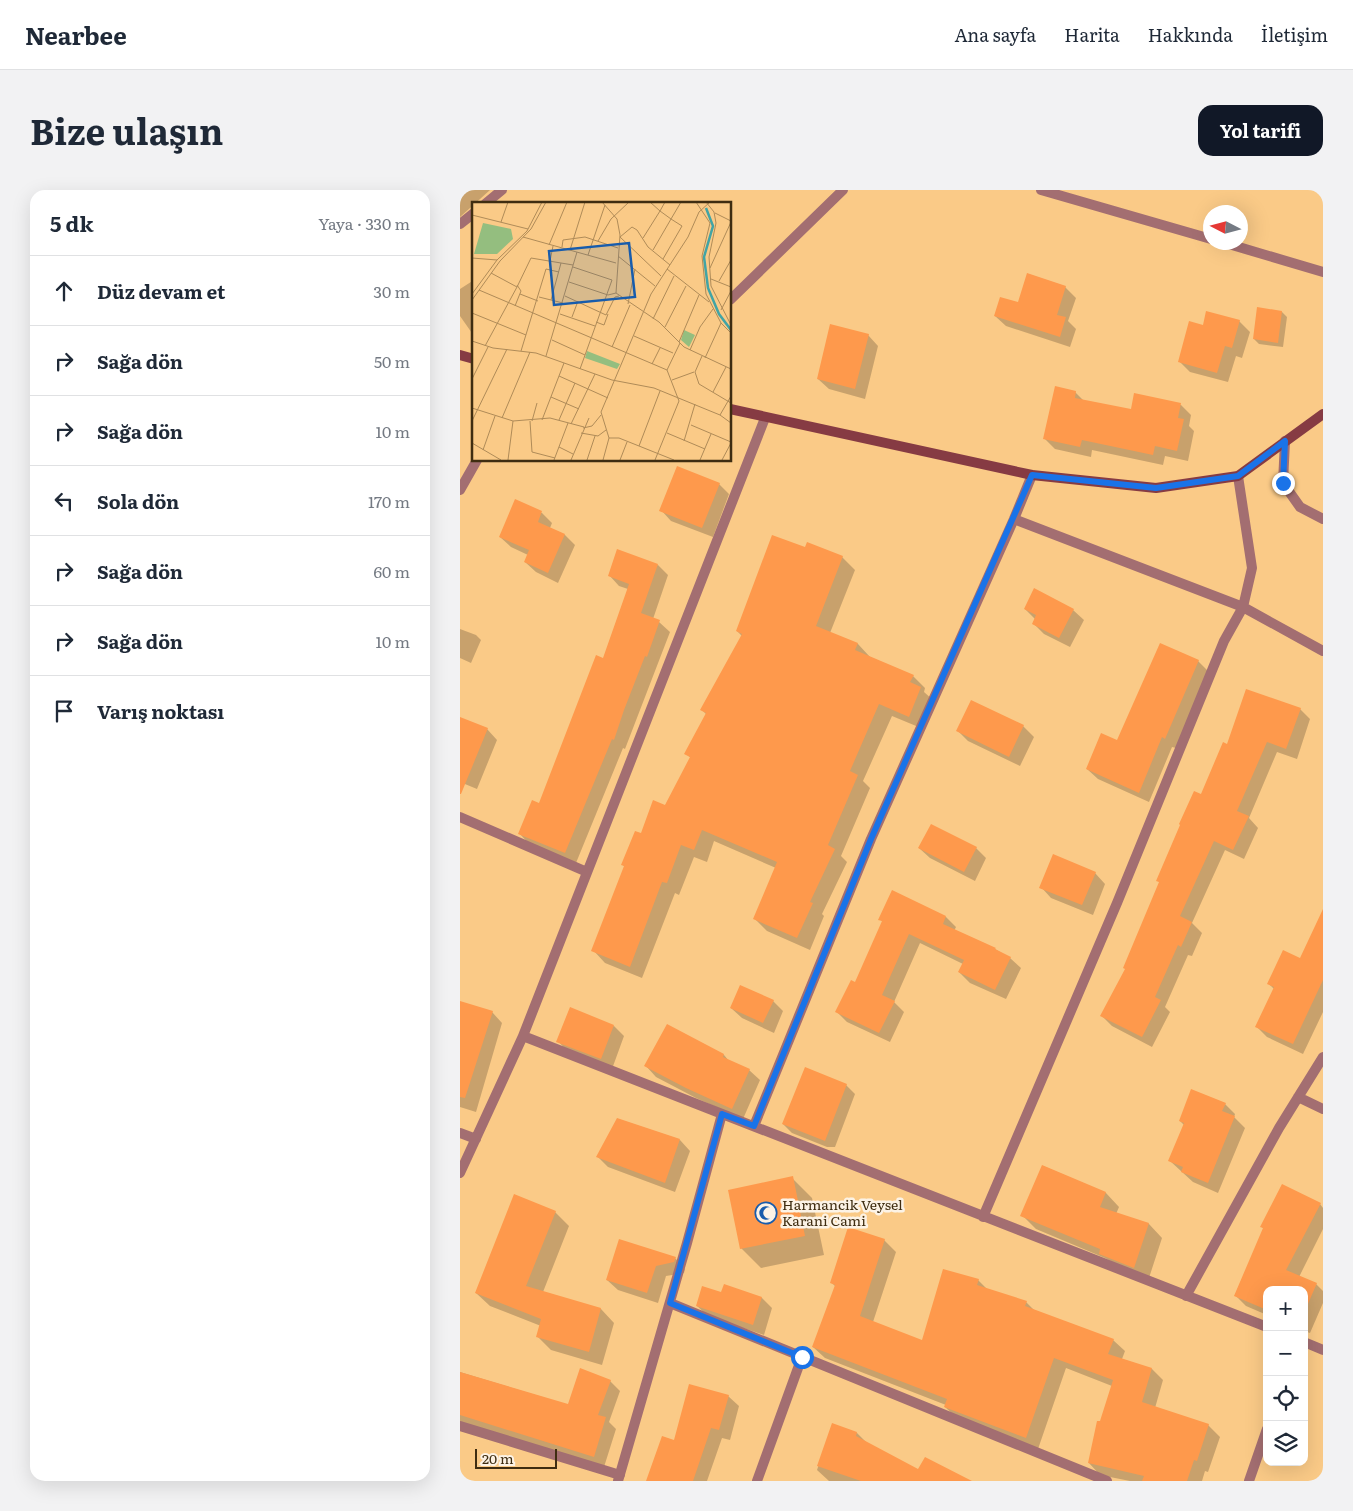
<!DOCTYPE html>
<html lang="tr">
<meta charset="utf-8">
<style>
body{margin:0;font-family:Literata,serif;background:#f2f2f3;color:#1f2937}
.controls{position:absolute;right:15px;bottom:15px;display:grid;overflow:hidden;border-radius:10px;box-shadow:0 5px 20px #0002}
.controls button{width:45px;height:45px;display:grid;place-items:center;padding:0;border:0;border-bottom:1px solid #e0e1e3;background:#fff;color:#1f2937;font:25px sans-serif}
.compass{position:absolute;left:743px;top:15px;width:45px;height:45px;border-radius:50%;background:#fff;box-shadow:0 5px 20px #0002;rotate:276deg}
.scale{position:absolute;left:15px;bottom:12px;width:82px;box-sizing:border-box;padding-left:5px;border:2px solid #3f2d11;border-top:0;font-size:14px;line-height:18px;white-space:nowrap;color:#3f2d11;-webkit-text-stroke:4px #fcf3e6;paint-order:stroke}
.stop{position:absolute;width:15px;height:15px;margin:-11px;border:4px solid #1a73e8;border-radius:50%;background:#fff}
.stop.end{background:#1a73e8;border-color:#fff;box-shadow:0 1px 5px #0008}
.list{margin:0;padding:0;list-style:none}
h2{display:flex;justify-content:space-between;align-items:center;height:65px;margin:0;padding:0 20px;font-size:21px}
h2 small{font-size:16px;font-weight:400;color:#747a83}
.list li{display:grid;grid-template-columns:32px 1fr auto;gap:15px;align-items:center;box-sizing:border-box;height:70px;padding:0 20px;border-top:1px solid #e0e1e3}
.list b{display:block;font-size:19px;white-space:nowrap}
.list em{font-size:16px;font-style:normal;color:#747a83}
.icon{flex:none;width:28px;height:28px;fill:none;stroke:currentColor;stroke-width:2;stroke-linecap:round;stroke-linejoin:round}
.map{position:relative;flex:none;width:863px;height:1291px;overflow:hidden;border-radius:15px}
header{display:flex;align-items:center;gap:30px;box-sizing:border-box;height:70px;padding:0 25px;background:#fff;border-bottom:1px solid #e0e1e3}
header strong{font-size:24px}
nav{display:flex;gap:28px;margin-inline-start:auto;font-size:18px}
.intro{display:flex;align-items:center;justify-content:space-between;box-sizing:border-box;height:120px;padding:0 30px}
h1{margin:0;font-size:35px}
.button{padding:12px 22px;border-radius:15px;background:#111827;color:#fff;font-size:18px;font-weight:700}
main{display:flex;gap:30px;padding:0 30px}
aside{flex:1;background:#fff;border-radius:15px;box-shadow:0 5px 20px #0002}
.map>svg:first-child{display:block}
.shadow{fill:#0003}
.building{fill:#fe994c}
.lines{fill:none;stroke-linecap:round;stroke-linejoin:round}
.street{stroke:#a36e71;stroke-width:10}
.secondary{stroke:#863b43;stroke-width:10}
.route{stroke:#1a73e8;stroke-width:6}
.labels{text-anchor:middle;stroke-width:5;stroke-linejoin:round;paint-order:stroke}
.poi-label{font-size:14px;fill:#3f2d11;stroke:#fcf3e6;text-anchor:start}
.inset-river{fill:none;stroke:#42a4a5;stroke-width:2.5}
.inset-road{fill:none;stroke:#af8b58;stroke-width:1}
.view{fill:#185cac;fill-opacity:0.15;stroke:#185cac;stroke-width:2.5}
.inset-edge{fill:none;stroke:#3f2d11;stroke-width:2.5}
</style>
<header>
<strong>Nearbee</strong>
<nav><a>Ana sayfa</a><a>Harita</a><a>Hakkında</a><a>İletişim</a></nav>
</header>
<div class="intro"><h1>Bize ulaşın</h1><a class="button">Yol tarifi</a></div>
<main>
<aside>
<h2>5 dk<small>Yaya · 330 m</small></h2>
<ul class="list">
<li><svg class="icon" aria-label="ahead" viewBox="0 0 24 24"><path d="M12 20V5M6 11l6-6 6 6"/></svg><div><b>Düz devam et</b></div><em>30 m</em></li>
<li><svg class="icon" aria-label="right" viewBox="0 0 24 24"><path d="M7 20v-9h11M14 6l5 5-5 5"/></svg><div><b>Sağa dön</b></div><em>50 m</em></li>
<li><svg class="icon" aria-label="right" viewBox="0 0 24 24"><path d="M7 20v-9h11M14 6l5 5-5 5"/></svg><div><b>Sağa dön</b></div><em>10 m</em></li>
<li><svg class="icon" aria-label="left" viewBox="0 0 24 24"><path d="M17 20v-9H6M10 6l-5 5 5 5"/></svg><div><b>Sola dön</b></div><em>170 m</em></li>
<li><svg class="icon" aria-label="right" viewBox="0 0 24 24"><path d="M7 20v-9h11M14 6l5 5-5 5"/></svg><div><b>Sağa dön</b></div><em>60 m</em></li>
<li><svg class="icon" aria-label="right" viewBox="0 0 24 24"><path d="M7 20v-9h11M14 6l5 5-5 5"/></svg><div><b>Sağa dön</b></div><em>10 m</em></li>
<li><svg class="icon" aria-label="arrive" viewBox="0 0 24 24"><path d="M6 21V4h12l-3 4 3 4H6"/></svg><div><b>Varış noktası</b></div></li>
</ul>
</aside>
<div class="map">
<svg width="863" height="1291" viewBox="0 0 863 1291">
<rect width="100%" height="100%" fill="#faca87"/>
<path class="shadow" d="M 0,0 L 30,0 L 0,27 Z
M 14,90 L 14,146 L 0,126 L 0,99 Z
M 605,97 L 616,108 L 608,131 L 616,139 L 610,157 L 546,136 L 535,126 L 558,114 Z
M 799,119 L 822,122 L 827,127 L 823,157 L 799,154 L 794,149 Z
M 779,131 L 790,142 L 782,168 L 776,166 L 768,192 L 730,182 L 719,171 L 743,137 Z
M 408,145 L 418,156 L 405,209 L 369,199 L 358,189 Z
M 615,202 L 624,211 L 672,220 L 675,204 L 721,215 L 731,225 L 729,236 L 734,241 L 728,271 L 705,266 L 703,275 L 632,260 L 631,267 L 595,259 L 585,249 Z
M 259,294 L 269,304 L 253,347 L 211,331 L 201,320 Z
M 56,311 L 82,323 L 92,333 L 90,338 L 105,345 L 115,355 L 98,393 L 76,382 L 65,372 L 68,365 L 51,357 L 40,347 Z
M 345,359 L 382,367 L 395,380 L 370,443 L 398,454 L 410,467 L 453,486 L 465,498 L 464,502 L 473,510 L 461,538 L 432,526 L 403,591 L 410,598 L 381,666 L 387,672 L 362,724 L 364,726 L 350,760 L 307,741 L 295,729 L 316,678 L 254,651 L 247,672 L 234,667 L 219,705 L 215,703 L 182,788 L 145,773 L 133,760 L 165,677 L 163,675 L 181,645 L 205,616 L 231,568 L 226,564 L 247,525 L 242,520 L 282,446 L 277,441 Z
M 198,375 L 208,385 L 193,429 L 199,432 L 210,442 L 165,559 L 163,558 L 116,673 L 70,655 L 60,644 L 80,615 L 143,470 L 168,399 L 159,396 L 149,385 Z
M 565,419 L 613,420 L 624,430 L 610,457 L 584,444 L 573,433 L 575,429 Z
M 0,439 L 16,445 L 21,450 L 11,473 L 0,468 Z
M 738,471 L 748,481 L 716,558 L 712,557 L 689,612 L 638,589 L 627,579 L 658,551 Z
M 840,519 L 850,529 L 837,569 L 817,562 L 789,628 L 798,638 L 784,669 L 765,660 L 732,733 L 742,743 L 732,766 L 728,765 L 705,817 L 710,822 L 692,857 L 652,836 L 642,826 L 666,780 L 741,605 L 768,556 Z
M 0,528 L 27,539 L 37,550 L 17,599 L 0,592 Z
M 563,536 L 574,547 L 560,576 L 508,551 L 498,541 Z
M 459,658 L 516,658 L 526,668 L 515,691 L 470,668 Z
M 635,683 L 645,694 L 633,725 L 591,708 L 581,697 Z
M 863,723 L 863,822 L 843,864 L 807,847 L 797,837 L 814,799 L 809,794 L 841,770 Z
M 486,727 L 496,737 L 494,741 L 535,759 L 550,768 L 561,778 L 546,809 L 510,793 L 499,782 L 503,774 L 460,753 L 434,812 L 444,822 L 430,852 L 387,832 L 377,822 L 396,794 L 423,732 L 420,729 Z
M 313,811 L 323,821 L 314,843 L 282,828 L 271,818 Z
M 0,812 L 32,822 L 42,833 L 16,922 L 0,917 Z
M 154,836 L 164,846 L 152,879 L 108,862 L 98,851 Z
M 207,836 L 264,865 L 269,871 L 289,880 L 300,890 L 283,929 L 236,908 L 196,887 L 186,876 Z
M 386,895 L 395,904 L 375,957 L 367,957 L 332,943 L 323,934 Z
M 765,914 L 775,924 L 774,927 L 785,938 L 758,1003 L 733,992 L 710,971 L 724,935 L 720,931 Z
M 220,950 L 230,961 L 215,1002 L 148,977 L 138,967 Z
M 583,976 L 646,1003 L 659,1017 L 656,1024 L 689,1034 L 702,1048 L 688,1091 L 645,1068 L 576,1039 L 562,1025 Z
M 332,988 L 352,1008 L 364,1065 L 301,1078 L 281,1058 Z
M 860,1014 L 863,1018 L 863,1039 L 839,1087 L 856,1094 L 863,1101 L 863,1113 L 850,1143 L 844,1141 L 844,1100 L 807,1100 L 807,1125 L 786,1116 L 775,1105 L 804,1039 L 801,1036 Z
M 95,1022 L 109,1036 L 83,1102 L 141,1119 L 154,1133 L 142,1175 L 91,1160 L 78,1147 L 81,1136 L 30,1116 L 16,1103 Z
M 424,1050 L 436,1062 L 413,1132 L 463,1152 L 518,1090 L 527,1099 L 566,1112 L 575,1121 L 653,1150 L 665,1161 L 662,1169 L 692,1179 L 703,1190 L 695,1218 L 748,1235 L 760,1247 L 748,1282 L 745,1281 L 742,1291 L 670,1291 L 640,1285 L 629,1273 L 652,1196 L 606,1178 L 578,1259 L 497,1228 L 485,1217 L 486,1215 L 365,1168 L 353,1157 L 376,1097 L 371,1092 Z
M 215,1068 L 225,1079 L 224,1083 L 206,1086 L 198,1113 L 158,1100 L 147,1090 Z
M 262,1104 L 302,1108 L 312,1118 L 304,1145 L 248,1126 L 237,1116 Z
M 0,1182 L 108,1215 L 150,1191 L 160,1201 L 149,1232 L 156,1239 L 144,1277 L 0,1232 Z
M 268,1206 L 279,1216 L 270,1250 L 262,1248 L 247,1291 L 188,1291 L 214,1252 Z
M 372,1235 L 397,1243 L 408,1254 L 458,1281 L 509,1291 L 369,1291 L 357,1280 Z"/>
<path class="building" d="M 567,83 L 606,96 L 597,125 L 606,127 L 600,147 L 534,126 L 540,107 L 558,112 Z
M 797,117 L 822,121 L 818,153 L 793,149 Z
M 746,121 L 780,130 L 772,158 L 765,156 L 757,183 L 718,172 L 729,131 L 743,135 Z
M 370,134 L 409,144 L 395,199 L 357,189 Z
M 595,196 L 616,201 L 615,208 L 671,219 L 674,203 L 721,213 L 718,228 L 724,229 L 717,261 L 695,256 L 693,265 L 622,250 L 620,257 L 583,249 Z
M 217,276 L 260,293 L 242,338 L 199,321 Z
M 55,309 L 82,321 L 78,332 L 105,344 L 88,383 L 64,372 L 69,360 L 39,347 Z
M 312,345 L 345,357 L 347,352 L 383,366 L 356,436 L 398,453 L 395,460 L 454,485 L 450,492 L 461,497 L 449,527 L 419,514 L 390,581 L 398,585 L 368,655 L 375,659 L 350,712 L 353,713 L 337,748 L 293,729 L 317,672 L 242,640 L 234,660 L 221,655 L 207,693 L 202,692 L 170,777 L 131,761 L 164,676 L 161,675 L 175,641 L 181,643 L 193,610 L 205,615 L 230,567 L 224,564 L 246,523 L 240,520 L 282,444 L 276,441 Z
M 157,359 L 198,374 L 181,423 L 200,430 L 187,467 L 185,466 L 164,520 L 154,550 L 152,549 L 105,663 L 58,644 L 72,610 L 79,613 L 136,465 L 143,468 L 169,394 L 148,386 Z
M 574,398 L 614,419 L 599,448 L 572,434 L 576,425 L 564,419 Z
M 700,453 L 739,470 L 705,549 L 702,547 L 679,603 L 626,579 L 641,543 L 657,550 Z
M 786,499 L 841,518 L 826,559 L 807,552 L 777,621 L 789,626 L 773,660 L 754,651 L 720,726 L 732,732 L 721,757 L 718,755 L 695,807 L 701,810 L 682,847 L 640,826 L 665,779 L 663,778 L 699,692 L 696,691 L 720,635 L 719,634 L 734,601 L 741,604 L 763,552 L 767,554 Z
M 511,510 L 564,535 L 549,567 L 496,541 Z
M 0,527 L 28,538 L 1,604 L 0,604 Z
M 471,634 L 517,657 L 504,682 L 458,658 Z
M 593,664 L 636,682 L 622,715 L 579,698 Z
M 432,700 L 486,726 L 483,734 L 536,758 L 535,759 L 551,767 L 535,800 L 498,782 L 504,770 L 449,744 L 422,805 L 435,811 L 419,843 L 375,822 L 391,790 L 395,792 L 422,731 L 418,730 Z
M 863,719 L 863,790 L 833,854 L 795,837 L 814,797 L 807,794 L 823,760 L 840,768 Z
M 280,795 L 314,810 L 303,833 L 270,818 Z
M 0,811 L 33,821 L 5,908 L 0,907 Z
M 110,817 L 154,835 L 141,869 L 96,852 Z
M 207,834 L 264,864 L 263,867 L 290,879 L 272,919 L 226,898 L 184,876 Z
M 345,877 L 387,894 L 365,951 L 322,934 Z
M 731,899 L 766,913 L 762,921 L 775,926 L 748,993 L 721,982 L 723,977 L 708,971 L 724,933 L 719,931 Z
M 157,928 L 220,949 L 205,993 L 136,967 Z
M 582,975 L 646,1002 L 640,1017 L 689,1033 L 674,1078 L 639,1064 L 640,1059 L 560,1026 Z
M 333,986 L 345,1046 L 280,1059 L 268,1000 Z
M 822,994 L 861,1013 L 826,1080 L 857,1093 L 844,1123 L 844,1100 L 807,1100 L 807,1120 L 774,1106 L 803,1038 L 800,1037 Z
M 54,1004 L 96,1021 L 66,1096 L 141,1118 L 129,1162 L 76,1147 L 81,1129 L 15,1103 Z
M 388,1037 L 425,1049 L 400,1126 L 462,1150 L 483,1079 L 519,1089 L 517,1095 L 567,1111 L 565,1116 L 654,1149 L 648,1164 L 692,1178 L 682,1212 L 749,1234 L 737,1271 L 734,1270 L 727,1291 L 682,1291 L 684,1286 L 628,1273 L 637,1231 L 640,1231 L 653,1190 L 594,1168 L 566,1248 L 484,1217 L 487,1209 L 352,1157 L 375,1095 L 370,1093 Z
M 159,1049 L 216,1067 L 214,1072 L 196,1076 L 187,1103 L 146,1090 Z
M 264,1094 L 302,1107 L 293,1135 L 236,1116 L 242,1096 L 261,1102 Z
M 120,1178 L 151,1190 L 138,1225 L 146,1227 L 134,1267 L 0,1225 L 0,1182 L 108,1214 Z
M 229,1194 L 269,1205 L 259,1240 L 251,1238 L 233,1291 L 186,1291 L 202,1246 L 214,1250 Z
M 372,1233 L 397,1242 L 396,1246 L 458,1279 L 465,1267 L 512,1291 L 401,1291 L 357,1276 Z"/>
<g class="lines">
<path class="street" d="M 581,0 L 751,49
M 25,14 L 42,0
M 0,34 L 14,23
M 762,52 L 863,82
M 270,110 L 383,0
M 825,251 L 823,293 L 840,317 L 863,329
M 0,300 L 17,270
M 554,329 L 783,417 L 863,461
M 0,627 L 127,682
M 63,846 L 807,1137
M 838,907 L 863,919
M 294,936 L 411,649 L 554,329 L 572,285
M 0,943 L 16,949
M 0,983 L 63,846 L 305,228
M 523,1027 L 657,713 L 764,451 L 783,417 L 792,378 L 778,286
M 726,1106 L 819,938 L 863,867
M 210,1113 L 647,1291
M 844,1152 L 863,1160
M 0,1236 L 160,1285
M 158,1291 L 227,1053 L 262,924
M 297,1291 L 342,1167
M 789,1291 L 807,1239"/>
<path class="secondary" d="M 0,165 L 14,169
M 270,219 L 572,285 L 696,298 L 778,286 L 863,224"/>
</g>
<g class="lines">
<path class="route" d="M 342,1167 L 210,1113 L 262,924 L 294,936 L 411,649 L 572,285 L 696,298 L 778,286 L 825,251 L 823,293"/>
</g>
<defs>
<g id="mosque-ring" transform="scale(1.125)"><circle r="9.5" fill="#fcf3e6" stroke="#185cac" stroke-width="1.5"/><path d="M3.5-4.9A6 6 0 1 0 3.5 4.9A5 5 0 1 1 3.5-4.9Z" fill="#185cac"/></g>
</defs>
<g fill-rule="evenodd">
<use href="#mosque-ring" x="306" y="1023"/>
</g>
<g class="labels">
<g class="poi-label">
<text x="322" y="1020">Harmancik Veysel<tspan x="322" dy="16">Karani Cami</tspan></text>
</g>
</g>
<g transform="translate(12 12)">
<rect width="259" height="259" fill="#faca87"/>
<path d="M 11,21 L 39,27 L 41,37 L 25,52 L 2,52 ZM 212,128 L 223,133 L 217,145 L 209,138 ZM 115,149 L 148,162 L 145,167 L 113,156 Z" fill="#94be7f"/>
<path class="inset-river" d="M 234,6 L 241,24 L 232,55 L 236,86 L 247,112 L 259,128"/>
<path class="inset-road" d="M 130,0 L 145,17 L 148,33 L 144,91 L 187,120 L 212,145 L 259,167M 178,0 L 188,9 L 193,0M 224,0 L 238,21 L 230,54 L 234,92 L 249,121 L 259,131M 234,0 L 242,10 L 244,21 L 237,55 L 239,84 L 259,123M 243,11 L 259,19M 0,13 L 56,27M 29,20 L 36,0M 51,35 L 144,61M 171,36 L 188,9 L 199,17 L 181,48M 126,39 L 139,17 L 157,0M 77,43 L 95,0M 90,45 L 91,38 L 113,35 L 146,46M 98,48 L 113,0M 116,53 L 133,3M 146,54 L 183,84M 0,56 L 25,58M 191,57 L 210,24 L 199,17 L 209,0M 78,59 L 81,44M 101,65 L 140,78M 238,66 L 259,20M 195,67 L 237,100M 19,71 L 45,85 L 59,56 L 101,63M 189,74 L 148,35 L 160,25 L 165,28 L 176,45 L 198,63M 239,77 L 259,85M 247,79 L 259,58M 97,80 L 136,93 L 144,91M 7,88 L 195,168 L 207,199 L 183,258M 0,92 L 25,58 L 55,29 L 70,0M 48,92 L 66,99M 93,94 L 134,113 L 143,95 L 147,94M 67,95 L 91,101M 0,98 L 28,59 L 59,27 L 74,0M 79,98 L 89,61M 156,102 L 163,67M 43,104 L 49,89 L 45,83M 249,108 L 259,89M 0,111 L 54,133M 88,112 L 123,124M 100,115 L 106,99M 181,117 L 202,74M 124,120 L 132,123 L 136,112M 193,125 L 214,84M 162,134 L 201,151M 80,138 L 113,153M 0,139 L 21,146 L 64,151 L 140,178 L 182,186 L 248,213 L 259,221M 207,140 L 227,93M 13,144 L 45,85M 140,145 L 158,103M 218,148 L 228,125 L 241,107M 49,149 L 74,67 L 87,70M 74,154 L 105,50M 230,154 L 223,170 L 227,182 L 259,201M 233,156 L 249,121M 180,162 L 188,146M 108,167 L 140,78M 195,168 L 208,141M 87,174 L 136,196M 0,177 L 16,145M 200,178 L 222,170M 241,190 L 254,165M 79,195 L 107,207M 0,206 L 41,219 L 78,216 L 112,225M 248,213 L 259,194M 30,216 L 58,150M 70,218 L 92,161M 87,218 L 103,181M 0,219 L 35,147M 58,219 L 60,250 L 83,256M 60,219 L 65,201M 99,222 L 123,172M 219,223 L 259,240M 111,226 L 120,224 L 129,213M 109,231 L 126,234 L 134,228M 195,231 L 233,247M 137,236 L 147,236 L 202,258M 212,239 L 223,202M 0,241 L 29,258M 167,244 L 188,189M 87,245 L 101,252M 11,248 L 23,214M 36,258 L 41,219M 82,258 L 96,221M 99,258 L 117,216M 115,258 L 123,234M 131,258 L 137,236 L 129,210 L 179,92 L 216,35 L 227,10 L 238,0M 148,258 L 155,240M 228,258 L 239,232M 250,258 L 259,241"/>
<path class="view" d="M 157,41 L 163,95 L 82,103 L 77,49 Z"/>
<rect width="259" height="259" class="inset-edge"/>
</g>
</svg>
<div class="controls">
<button>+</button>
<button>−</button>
<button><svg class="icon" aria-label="locate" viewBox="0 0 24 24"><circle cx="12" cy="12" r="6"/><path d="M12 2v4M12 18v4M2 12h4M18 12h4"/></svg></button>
<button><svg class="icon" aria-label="layers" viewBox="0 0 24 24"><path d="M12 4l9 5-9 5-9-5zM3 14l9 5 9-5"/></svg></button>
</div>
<svg class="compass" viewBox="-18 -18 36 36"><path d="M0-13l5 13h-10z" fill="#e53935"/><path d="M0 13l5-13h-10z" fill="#747a83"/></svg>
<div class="scale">20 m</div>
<div class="stop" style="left:342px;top:1167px"></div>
<div class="stop end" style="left:823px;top:293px"></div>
</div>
</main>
